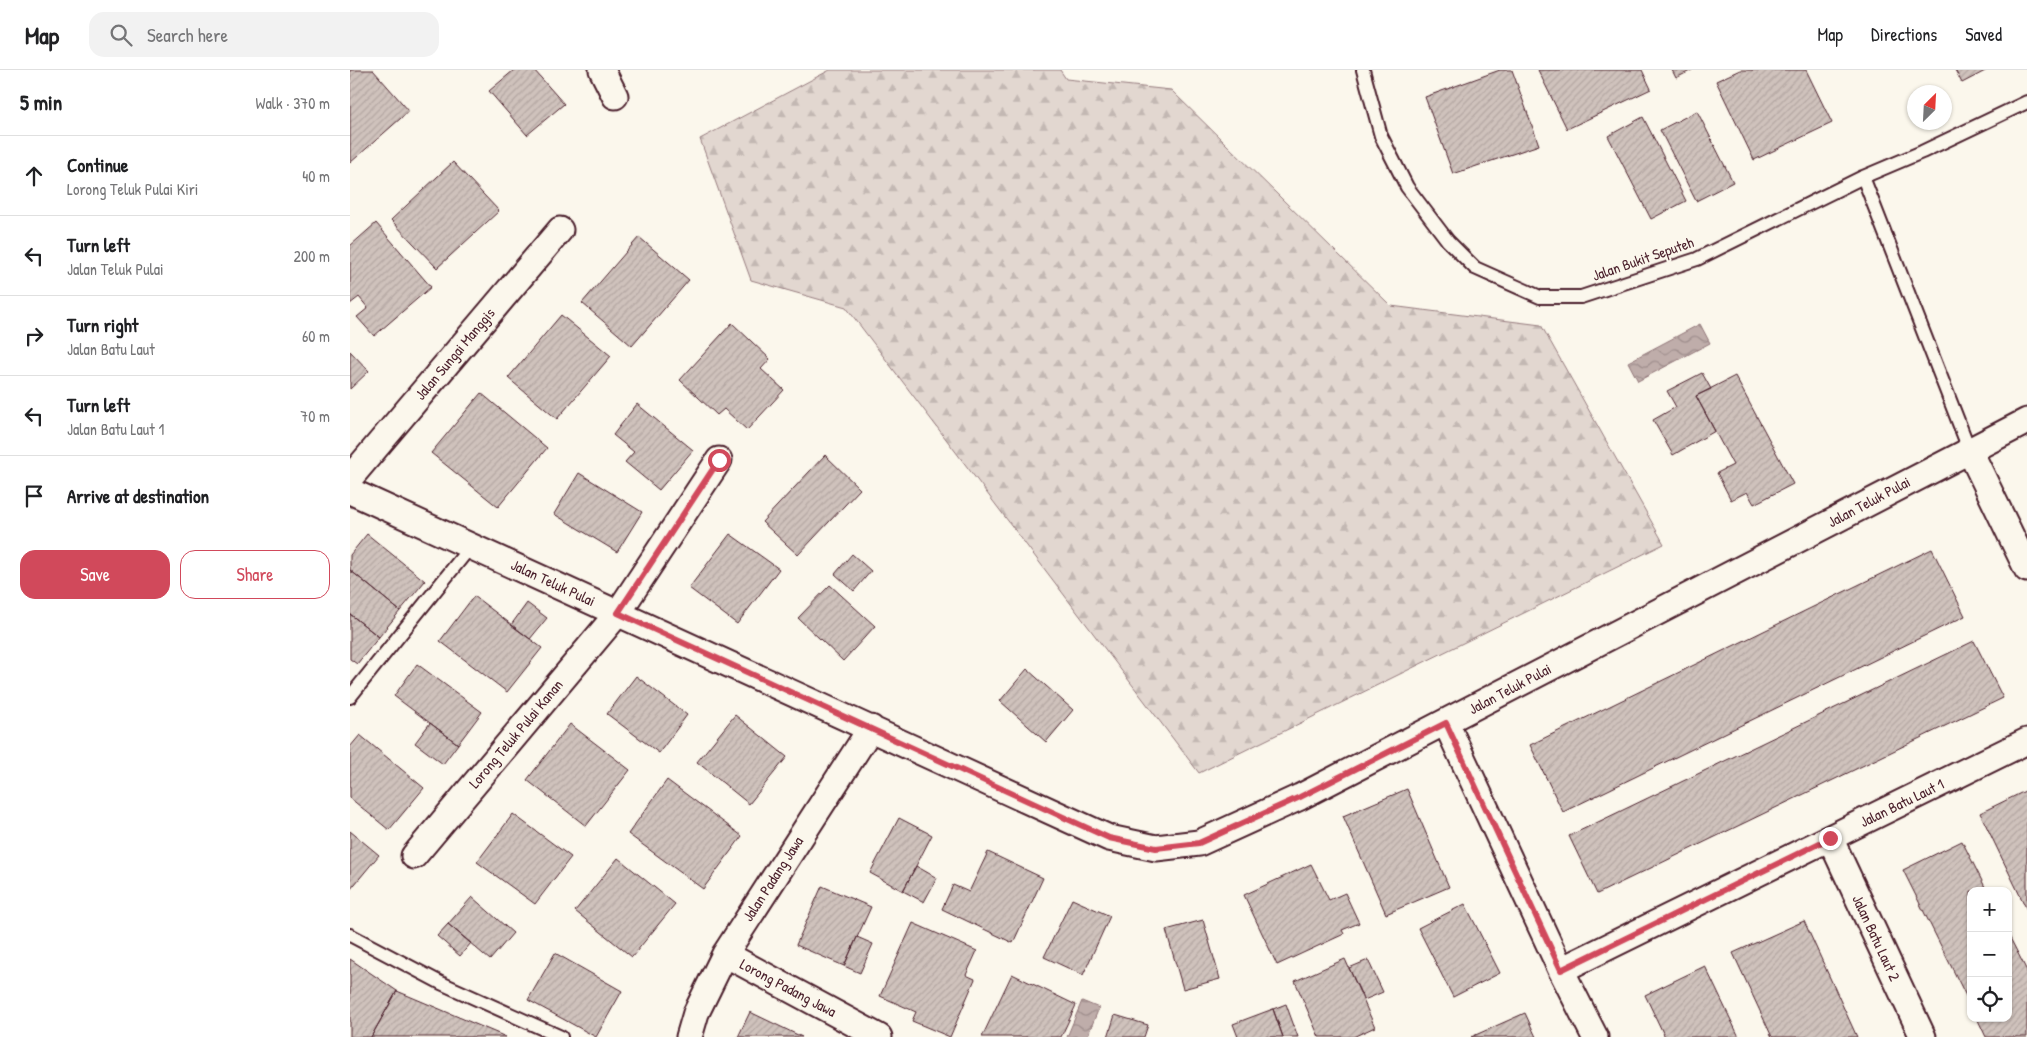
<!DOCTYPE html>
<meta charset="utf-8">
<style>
body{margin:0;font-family:"Patrick Hand",sans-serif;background:#f2f2f2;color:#202124}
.controls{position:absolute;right:15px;bottom:15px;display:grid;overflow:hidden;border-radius:10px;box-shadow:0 1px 4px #0004}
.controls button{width:45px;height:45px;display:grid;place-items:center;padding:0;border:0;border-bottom:1px solid #e0e0e0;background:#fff;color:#202124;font:25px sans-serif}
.compass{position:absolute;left:1557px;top:15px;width:45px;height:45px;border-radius:50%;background:#fff;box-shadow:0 1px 4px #0004;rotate:24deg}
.stop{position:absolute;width:15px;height:15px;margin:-11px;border:4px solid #d1495b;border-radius:50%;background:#fff}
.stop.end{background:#d1495b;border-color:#fff;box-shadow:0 1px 5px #0008}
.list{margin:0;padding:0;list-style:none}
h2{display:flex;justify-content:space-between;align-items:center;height:65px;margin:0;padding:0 20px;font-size:21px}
h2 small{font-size:16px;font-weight:400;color:#757577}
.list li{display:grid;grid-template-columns:32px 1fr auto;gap:15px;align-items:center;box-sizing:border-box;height:80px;padding:0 20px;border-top:1px solid #e0e0e0}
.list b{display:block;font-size:19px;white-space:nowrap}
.list p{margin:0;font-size:16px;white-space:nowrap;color:#757577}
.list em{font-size:16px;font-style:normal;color:#757577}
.actions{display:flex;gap:10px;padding:15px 20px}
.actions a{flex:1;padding:11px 0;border:1px solid #d1495b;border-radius:15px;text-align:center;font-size:18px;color:#d1495b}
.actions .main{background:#d1495b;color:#fff}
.icon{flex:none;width:28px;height:28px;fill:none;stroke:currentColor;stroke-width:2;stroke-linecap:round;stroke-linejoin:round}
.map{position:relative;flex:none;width:1677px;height:967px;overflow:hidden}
header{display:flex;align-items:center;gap:30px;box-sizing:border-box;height:70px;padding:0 25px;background:#fff;border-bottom:1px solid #e0e0e0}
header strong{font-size:24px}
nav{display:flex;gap:28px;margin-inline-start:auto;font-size:18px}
.search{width:350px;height:45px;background:#f2f2f2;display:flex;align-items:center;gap:12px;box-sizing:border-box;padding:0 18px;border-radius:15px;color:#757577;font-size:19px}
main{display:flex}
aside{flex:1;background:#fff}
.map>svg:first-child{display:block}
.forest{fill:url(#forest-firs);stroke:#967b7e}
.water{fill:url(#water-waves);stroke:#907477}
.building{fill:url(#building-hatch);stroke:#4a1f2b}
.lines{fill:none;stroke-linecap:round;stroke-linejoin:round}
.lane-casing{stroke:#4a1f2b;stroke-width:16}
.street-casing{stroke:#4a1f2b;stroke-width:29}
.lane{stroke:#fbf7ec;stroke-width:12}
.street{stroke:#fbf7ec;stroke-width:25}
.route{stroke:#d1495b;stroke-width:6}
.labels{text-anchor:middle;stroke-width:4;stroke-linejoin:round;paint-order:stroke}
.street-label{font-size:15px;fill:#4a1f2b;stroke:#fbf7ec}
</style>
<header>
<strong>Map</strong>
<div class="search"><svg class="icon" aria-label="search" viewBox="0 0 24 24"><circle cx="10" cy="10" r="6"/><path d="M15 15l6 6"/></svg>Search here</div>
<nav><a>Map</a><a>Directions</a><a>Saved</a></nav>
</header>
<main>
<aside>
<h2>5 min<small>Walk · 370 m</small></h2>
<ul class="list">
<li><svg class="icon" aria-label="ahead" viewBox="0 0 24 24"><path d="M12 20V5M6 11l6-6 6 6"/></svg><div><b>Continue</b><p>Lorong Teluk Pulai Kiri</p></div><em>40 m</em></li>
<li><svg class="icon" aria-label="left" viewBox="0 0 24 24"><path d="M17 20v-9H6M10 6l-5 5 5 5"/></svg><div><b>Turn left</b><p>Jalan Teluk Pulai</p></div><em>200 m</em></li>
<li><svg class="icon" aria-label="right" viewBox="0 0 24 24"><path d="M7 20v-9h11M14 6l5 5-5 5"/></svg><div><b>Turn right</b><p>Jalan Batu Laut</p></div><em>60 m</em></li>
<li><svg class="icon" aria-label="left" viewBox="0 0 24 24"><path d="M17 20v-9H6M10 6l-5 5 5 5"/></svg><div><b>Turn left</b><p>Jalan Batu Laut 1</p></div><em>70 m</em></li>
<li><svg class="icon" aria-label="arrive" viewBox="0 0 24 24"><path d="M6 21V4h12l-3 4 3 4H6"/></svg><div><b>Arrive at destination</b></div></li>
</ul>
<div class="actions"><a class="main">Save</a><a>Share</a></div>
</aside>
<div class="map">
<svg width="1677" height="967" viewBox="0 0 1677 967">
<defs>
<pattern id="forest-firs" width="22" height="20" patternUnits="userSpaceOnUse" patternTransform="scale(1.25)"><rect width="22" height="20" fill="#e2d7d0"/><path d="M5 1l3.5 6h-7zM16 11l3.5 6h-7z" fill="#c3b8b3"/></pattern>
<pattern id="water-waves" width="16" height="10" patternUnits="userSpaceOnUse" patternTransform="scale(1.25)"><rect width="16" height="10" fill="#bfadaa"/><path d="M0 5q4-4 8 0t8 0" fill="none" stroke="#9d8c8b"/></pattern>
<pattern id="building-hatch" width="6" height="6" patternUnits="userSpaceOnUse" patternTransform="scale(1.25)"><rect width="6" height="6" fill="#cfc2bc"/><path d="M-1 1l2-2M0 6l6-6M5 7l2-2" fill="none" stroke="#b3a6a2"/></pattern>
</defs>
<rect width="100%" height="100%" fill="#fbf7ec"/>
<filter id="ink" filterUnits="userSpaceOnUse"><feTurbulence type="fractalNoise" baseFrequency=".02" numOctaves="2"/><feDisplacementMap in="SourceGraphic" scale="10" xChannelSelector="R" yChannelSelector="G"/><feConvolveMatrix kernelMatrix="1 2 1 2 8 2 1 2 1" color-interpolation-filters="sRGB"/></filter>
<g filter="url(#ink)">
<path class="forest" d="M 480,0 L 710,0 L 716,9 L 821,20 L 1041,236 L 1191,255 L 1314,474 L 849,703 L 496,237 L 401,210 L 350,69 Z"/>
<path class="water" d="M 1350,254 L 1360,273 L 1288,311 L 1278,292 Z
M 732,931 L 749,938 L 737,967 L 717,967 Z"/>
<path class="building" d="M 0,0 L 23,0 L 59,41 L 0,93 Z
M 164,0 L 184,0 L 214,34 L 177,65 L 139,21 Z
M 1150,0 L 1162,0 L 1189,75 L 1103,104 L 1075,27 Z
M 1188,0 L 1292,0 L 1301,19 L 1217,59 Z
M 1322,0 L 1342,0 L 1326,8 Z
M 1390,0 L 1456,0 L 1482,53 L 1404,90 L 1366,11 Z
M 1605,0 L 1637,0 L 1612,13 Z
M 1347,41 L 1383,112 L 1346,131 L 1310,60 Z
M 1293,47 L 1336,131 L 1301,149 L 1258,66 Z
M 103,92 L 149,141 L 87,198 L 41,150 Z
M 26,153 L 81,217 L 24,266 L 7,247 L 18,238 L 9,227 L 0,234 L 0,176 Z
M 289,167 L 339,210 L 282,276 L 232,233 Z
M 211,245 L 261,286 L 207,349 L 158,308 Z
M 382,253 L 420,289 L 411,299 L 434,320 L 397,360 L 374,339 L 367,345 L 330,310 Z
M 0,281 L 19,301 L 0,319 Z
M 1352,303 L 1361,319 L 1346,326 L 1365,361 L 1323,385 L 1303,350 L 1326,337 L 1317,321 Z
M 1385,306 L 1443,414 L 1404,434 L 1397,422 L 1381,430 L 1367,403 L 1383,395 L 1346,326 Z
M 131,323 L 197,378 L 148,437 L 81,383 Z
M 287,334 L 343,380 L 309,420 L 275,392 L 284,382 L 263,365 Z
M 475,385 L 510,419 L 448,485 L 412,452 Z
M 229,403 L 292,442 L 267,482 L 204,444 Z
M 17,464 L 75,511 L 50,541 L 0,500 L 0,485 Z
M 380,464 L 429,499 L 387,554 L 339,518 Z
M 1582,479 L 1615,546 L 1213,742 L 1180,675 Z
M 502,484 L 521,501 L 504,521 L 485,504 Z
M 0,500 L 50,541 L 29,567 L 0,544 Z
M 480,515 L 525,556 L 493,591 L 448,548 Z
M 124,526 L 192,578 L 157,622 L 90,571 Z
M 177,533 L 197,548 L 180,569 L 161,555 Z
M 0,544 L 29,567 L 7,594 L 0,589 Z
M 1624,571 L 1653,628 L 1247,824 L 1219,766 Z
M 67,594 L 132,642 L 108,674 L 44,626 Z
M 677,599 L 723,640 L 696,672 L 650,631 Z
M 286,606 L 337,645 L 309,683 L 257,644 Z
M 385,645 L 437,687 L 399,734 L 347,692 Z
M 80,653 L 108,674 L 93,694 L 65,673 Z
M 220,654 L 280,700 L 236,756 L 177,710 Z
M 10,665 L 74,718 L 39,760 L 0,728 L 0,677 Z
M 317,710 L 392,766 L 353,819 L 278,764 Z
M 1057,719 L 1099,817 L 1036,844 L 993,746 Z
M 1677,720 L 1677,840 L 1630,743 Z
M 163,744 L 221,787 L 185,834 L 127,792 Z
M 549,748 L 582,765 L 553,821 L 520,803 Z
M 0,761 L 29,785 L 0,820 Z
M 1612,771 L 1637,821 L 1621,821 L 1621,936 L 1553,800 Z
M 638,782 L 693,808 L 663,873 L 592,839 L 603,815 L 619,822 Z
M 268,788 L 325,834 L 282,887 L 225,841 Z
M 961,794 L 979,830 L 995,823 L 1009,853 L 992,860 L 994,864 L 927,895 L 894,825 Z
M 566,796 L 587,808 L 574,832 L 553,821 Z
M 472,816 L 521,837 L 494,896 L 446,875 Z
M 122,827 L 163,863 L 140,890 L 98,854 Z
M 722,829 L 760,846 L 733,905 L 694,887 Z
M 1115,834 L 1150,903 L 1103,927 L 1068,858 Z
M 853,850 L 870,909 L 833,919 L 816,860 Z
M 1454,851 L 1507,967 L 1422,967 L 1383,883 Z
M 563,853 L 627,881 L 616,905 L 625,909 L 600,967 L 562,951 L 566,942 L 530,926 Z
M 98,854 L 121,873 L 110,886 L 87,866 Z
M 1658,864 L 1677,901 L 1677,967 L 1636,967 L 1627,948 L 1658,948 Z
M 507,867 L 523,874 L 510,903 L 494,896 Z
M 205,883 L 272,921 L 246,967 L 178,930 Z
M 0,889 L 47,921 L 21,967 L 0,967 Z
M 995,889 L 1025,957 L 1003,967 L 969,967 L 945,911 Z
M 1018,890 L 1033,922 L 1014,930 L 999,898 Z
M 1355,896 L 1389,967 L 1315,967 L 1295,925 Z
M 662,904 L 726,935 L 711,967 L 632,967 Z
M 47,921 L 156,967 L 21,967 Z
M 936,934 L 948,967 L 933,967 L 923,939 Z
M 923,939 L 933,967 L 888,967 L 883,954 Z
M 400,942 L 452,967 L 388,967 Z
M 1175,943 L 1186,967 L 1121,967 Z
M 765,945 L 798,955 L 794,967 L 758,967 Z"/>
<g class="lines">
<g class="lane-casing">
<path id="lane" d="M 1013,0 L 1031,66 L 1057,117 L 1098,171 L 1125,198 L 1190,227 L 1231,227 L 1347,189 L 1513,107 L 1572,82 L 1677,32
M 1513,107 L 1619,379
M 0,627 L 121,476
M 0,865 L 91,913 L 211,967"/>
</g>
<g class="street-casing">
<path id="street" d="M 252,0 L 265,26
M 1619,379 L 1677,499
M 0,408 L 210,160
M 0,421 L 759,768 L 806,778 L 849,773 L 950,727 L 1677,351
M 1096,653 L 1211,900 L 1245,967
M 1480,768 L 1573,967
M 64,786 L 268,543 L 369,390
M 375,884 L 529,967
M 1211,900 L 1677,671
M 339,967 L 346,943 L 375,884 L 521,658"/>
</g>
<use href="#lane" class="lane"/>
<use href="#street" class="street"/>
</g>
</g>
<g class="lines" filter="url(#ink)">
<path class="route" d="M 369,390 L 268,543 L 759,768 L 806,778 L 849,773 L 950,727 L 1096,653 L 1211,900 L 1480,768"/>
</g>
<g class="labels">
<g class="street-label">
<text transform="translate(1293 189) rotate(-19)" y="5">Jalan Bukit Seputeh</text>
<text transform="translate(105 284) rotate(-50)" y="5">Jalan Sungai Manggis</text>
<text transform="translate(1519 432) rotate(-28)" y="5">Jalan Teluk Pulai</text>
<text transform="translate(203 513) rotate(25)" y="5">Jalan Teluk Pulai</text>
<text transform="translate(1160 619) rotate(-28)" y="5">Jalan Teluk Pulai</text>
<text transform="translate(166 664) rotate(-50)" y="5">Lorong Teluk Pulai Kanan</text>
<text transform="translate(1552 733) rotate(-26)" y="5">Jalan Batu Laut 1</text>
<text transform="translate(423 809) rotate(-57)" y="5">Jalan Padang Jawa</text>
<text transform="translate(1526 868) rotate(65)" y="5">Jalan Batu Laut 2</text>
<text transform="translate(438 918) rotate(28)" y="5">Lorong Padang Jawa</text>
</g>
</g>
</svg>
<div class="controls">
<button>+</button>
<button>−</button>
<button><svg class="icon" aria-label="locate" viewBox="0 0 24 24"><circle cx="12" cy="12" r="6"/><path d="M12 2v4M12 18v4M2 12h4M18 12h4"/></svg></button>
</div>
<svg class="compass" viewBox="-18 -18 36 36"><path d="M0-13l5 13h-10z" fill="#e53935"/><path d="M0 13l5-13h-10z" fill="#757577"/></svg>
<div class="stop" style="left:369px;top:390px"></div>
<div class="stop end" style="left:1480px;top:768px"></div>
</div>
</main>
